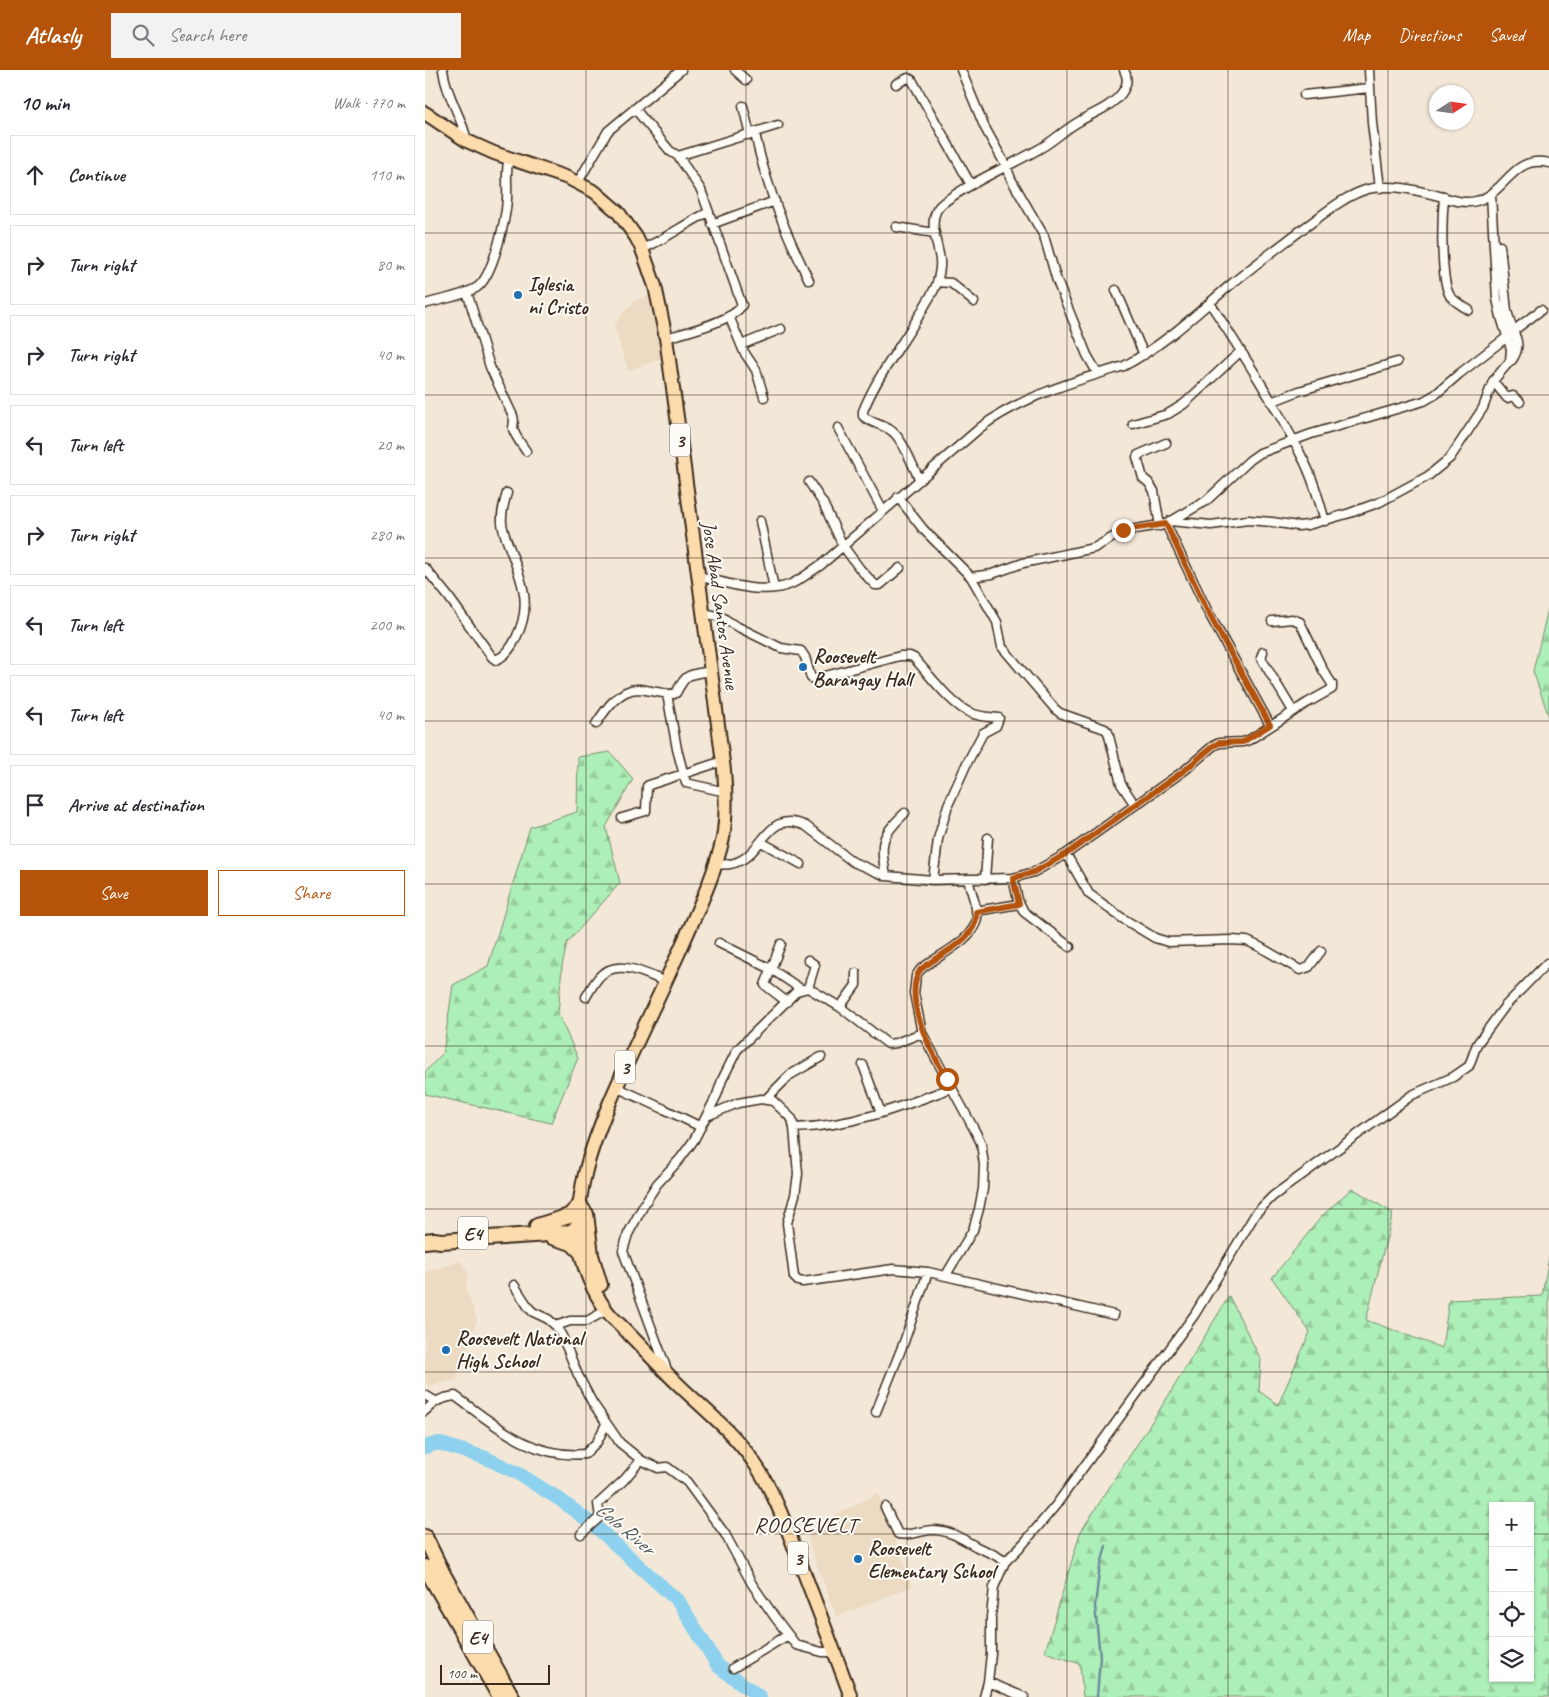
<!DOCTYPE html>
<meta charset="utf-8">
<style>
body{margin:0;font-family:Caveat,sans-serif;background:#f2f2f3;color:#2b2b33}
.controls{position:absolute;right:15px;bottom:15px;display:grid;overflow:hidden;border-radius:0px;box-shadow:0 1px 4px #0004}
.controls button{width:45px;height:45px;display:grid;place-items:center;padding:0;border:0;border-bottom:1px solid #e1e1e2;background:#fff;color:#2b2b33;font:25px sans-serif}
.compass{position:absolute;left:1004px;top:15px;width:45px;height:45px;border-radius:50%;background:#fff;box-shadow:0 1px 4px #0004;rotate:78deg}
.scale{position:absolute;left:15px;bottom:12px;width:110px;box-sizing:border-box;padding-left:5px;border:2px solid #3b2a1e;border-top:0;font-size:14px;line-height:18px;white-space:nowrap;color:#3b2a1e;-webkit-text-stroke:4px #fdfcf7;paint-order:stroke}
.stop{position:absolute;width:15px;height:15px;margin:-11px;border:4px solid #b45309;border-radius:50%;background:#fff}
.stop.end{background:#b45309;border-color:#fff;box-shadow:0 1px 5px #0008}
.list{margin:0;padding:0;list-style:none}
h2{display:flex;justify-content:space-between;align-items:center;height:65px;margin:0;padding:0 20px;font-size:21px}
h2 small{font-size:16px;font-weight:400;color:#7c7c81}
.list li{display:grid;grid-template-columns:32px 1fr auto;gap:15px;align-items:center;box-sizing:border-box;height:80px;margin:0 10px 10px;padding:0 10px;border:1px solid #e1e1e2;border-radius:0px}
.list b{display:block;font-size:19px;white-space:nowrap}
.list em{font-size:16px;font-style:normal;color:#7c7c81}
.actions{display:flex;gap:10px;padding:15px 20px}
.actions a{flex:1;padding:11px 0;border:1px solid #b45309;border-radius:0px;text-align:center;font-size:18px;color:#b45309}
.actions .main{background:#b45309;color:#fff}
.icon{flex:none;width:28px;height:28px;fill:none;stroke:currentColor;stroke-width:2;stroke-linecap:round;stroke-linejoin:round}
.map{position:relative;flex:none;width:1124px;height:1627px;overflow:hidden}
header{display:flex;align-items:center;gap:30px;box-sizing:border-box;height:70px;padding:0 25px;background:#b45309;color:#fff}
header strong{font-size:24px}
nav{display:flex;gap:28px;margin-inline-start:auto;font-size:18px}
.search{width:350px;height:45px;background:#f2f2f3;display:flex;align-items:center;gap:12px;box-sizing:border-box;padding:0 18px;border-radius:0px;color:#7c7c81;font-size:19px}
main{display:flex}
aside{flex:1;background:#fff}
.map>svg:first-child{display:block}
.built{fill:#ecdac2}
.forest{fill:url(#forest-firs);stroke:#748c6b;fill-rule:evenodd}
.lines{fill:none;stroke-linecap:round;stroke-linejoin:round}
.stream{stroke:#6c8e9b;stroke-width:2.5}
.river{stroke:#8dd1ee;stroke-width:14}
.minor-casing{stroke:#3b2a1e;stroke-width:11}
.trunk-casing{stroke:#3b2a1e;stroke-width:16}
.motorway-casing{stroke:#3b2a1e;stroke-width:18}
.minor{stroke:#fdfcf7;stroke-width:8}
.trunk{stroke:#fcdcac;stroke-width:12}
.motorway{stroke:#fcdcac;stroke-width:14}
.route{stroke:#b45309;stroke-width:6}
.grid{fill:none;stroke:#3b2a1e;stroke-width:1;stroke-opacity:0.55}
.poi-dot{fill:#1f6fb2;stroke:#fdfcf7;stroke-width:2}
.labels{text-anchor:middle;stroke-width:4;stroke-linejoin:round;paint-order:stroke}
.shield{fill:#fdfcf7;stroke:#75695f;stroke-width:1}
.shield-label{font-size:19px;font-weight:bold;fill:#3b2a1e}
.poi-label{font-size:20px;font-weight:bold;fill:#3b2a1e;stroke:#fdfcf7;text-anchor:start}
.street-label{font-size:20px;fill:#3b2a1e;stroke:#fdfcf7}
.water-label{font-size:21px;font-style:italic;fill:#545c5c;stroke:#fdfcf7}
.quarter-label{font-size:22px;letter-spacing:1px;fill:#3b2a1e;stroke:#fdfcf7}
</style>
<header>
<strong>Atlasly</strong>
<div class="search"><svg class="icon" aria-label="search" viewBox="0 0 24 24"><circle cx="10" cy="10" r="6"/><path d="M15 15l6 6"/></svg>Search here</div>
<nav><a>Map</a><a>Directions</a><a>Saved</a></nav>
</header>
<main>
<aside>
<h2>10 min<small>Walk · 770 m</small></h2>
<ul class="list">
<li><svg class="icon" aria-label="ahead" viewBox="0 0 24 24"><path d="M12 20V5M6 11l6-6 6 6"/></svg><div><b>Continue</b></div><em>110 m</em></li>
<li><svg class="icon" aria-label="right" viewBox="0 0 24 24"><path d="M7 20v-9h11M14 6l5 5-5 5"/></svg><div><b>Turn right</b></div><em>80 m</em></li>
<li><svg class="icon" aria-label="right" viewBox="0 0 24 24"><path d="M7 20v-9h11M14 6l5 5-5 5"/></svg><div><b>Turn right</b></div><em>40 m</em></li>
<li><svg class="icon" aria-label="left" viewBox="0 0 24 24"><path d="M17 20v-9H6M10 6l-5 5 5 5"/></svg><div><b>Turn left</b></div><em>20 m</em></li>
<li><svg class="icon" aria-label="right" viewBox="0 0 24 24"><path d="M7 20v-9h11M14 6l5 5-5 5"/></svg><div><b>Turn right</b></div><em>280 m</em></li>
<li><svg class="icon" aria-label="left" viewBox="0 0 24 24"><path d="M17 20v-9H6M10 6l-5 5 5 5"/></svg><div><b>Turn left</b></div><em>200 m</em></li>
<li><svg class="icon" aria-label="left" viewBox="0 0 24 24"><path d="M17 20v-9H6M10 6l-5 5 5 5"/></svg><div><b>Turn left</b></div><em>40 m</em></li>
<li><svg class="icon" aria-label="arrive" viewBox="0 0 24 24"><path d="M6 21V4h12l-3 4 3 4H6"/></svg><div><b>Arrive at destination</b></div></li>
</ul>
<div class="actions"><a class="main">Save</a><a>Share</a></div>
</aside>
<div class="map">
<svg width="1124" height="1627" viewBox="0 0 1124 1627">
<defs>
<pattern id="forest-firs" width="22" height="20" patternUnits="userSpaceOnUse" patternTransform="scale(1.25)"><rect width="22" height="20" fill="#adefb8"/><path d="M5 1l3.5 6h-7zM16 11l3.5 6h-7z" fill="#96cd9e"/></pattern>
</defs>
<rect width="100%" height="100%" fill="#f3e8d8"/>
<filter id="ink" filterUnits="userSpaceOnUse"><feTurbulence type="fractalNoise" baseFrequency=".02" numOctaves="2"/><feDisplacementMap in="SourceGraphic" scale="10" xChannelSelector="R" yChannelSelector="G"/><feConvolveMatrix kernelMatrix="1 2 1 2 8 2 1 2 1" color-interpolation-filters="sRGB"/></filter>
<g filter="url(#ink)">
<path class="built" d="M 226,225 L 239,287 L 203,301 L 189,256 L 200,241 L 210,231 Z
M 36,1191 L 43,1203 L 41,1218 L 52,1251 L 31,1310 L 4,1316 L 0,1313 L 0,1202 Z
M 453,1423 L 487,1516 L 411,1547 L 380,1461 Z"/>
<path class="forest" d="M 1123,539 L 1124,540 L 1124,647 L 1108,601 Z
M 185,682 L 208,709 L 181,757 L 195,813 L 142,873 L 137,896 L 133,944 L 153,988 L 126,1053 L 0,1024 L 0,1002 L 18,983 L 28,915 L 63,896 L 105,757 L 152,742 L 153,687 Z
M 927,1118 L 968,1143 L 941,1250 L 1017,1278 L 1024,1230 L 1117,1226 L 1124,1187 L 1124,1627 L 658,1627 L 655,1594 L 620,1582 L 655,1463 L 744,1325 L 804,1226 L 836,1290 L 834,1321 L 853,1335 L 885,1262 L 847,1208 L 897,1146 ZM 1068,1436 L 1105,1436 L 1105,1608 L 1068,1608 Z"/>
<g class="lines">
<path class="stream" d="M 672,1627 L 675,1587 L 670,1536 L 674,1502 L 681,1476"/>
<path class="river" d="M 0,1377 L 13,1373 L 61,1388 L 94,1404 L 134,1429 L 170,1456 L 254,1532 L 293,1596 L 335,1627"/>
<g class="minor-casing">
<path id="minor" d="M 18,0 C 21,26 37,46 42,71
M 310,0 L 321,10
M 536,0 L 559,56 L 581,96 L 586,109 L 619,166 L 632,211 L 662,285 L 673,304
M 944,0 L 947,53 L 955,118
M 471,14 L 483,8 L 487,10 L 546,115
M 879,25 L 944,18
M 318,36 L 325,65
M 210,39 L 245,81 L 253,86 L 353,55
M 330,63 C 340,115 361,164 384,210
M 153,112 L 183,61 L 256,0
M 1019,127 C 1017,148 1015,209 1025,226 C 1030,232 1037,236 1044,240
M 287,154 L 350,131
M 471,157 L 510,163
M 1075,176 L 1082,241 L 1088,261
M 217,179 C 241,169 261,153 284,142
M 512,212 L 526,213 L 549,232
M 691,220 L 719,285
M 42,222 L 65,297 L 88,346 C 90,351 88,354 88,359 C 90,366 97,375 101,381
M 785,233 C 818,284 851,335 878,389 C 888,408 894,430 900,451
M 0,234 C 16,229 36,227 51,218 C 68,208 81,148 82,129 C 83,113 80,104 84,87
M 304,246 L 319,282 L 331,300 L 339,327
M 241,268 C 258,263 309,251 317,235 L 276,120 L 253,86
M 316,275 L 356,259
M 1087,290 C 1094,280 1094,272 1088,261 L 1116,240
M 1068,311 L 1082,328 L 1088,326 L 1095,332
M 846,332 L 874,321 L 972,292
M 708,354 L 743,344 L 759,334 L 816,281
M 413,358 L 458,441
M 495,410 C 487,396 478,367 464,359 C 455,354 446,353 438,346 L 438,341 C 453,304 478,274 498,239 C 502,231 509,222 512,213 C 514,205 516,198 515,190 C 513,173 500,146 518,133 C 547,111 583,97 614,79 C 629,71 640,59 655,51 C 668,43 686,37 696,24 C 702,16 704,9 699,0
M 384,412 L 398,433 L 418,476 L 435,499 L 450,515 L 455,515 L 475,498
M 473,427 L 498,459 L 546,507 L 572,552 L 577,577 L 630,639 L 635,643 L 680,659 L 683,662 L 696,714 L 710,735
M 335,451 L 349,518
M 745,451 L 786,455 L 823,450 L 847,452 L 873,456 L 883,455 L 925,443 L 955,432 L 1003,406 L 1025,388 L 1058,338 L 1068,311 L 1085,291 L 1086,279 L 1076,247 L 1072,229 L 1066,125
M 741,454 L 782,540 L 845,655
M 735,456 L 729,421 L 724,413 L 718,408 L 712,387 L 713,385 L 741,373
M 0,498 L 23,526 L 67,587 L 71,590 C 80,586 87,577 91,568 C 108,535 97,511 85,479 C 82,471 78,462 77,453 C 76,443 79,433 82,423
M 273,506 C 302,513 337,526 366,514 C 377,509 386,501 396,495 L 556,357 C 598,326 650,311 699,296 C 739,275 770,245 804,216 C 828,196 854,177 879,158 C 899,144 919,126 943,119 C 966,113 995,121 1018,127 C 1029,130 1039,134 1051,131 C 1081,124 1087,84 1124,93
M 546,507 L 567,504 L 598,493 L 669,478 L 699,461 L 741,454 L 781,431 L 825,390 L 835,383 L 886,364 L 999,331 L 1011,324 L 1034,304 L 1082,267
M 278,543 L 297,547 L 309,555 L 356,578 L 376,581 L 380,587 L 386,608 L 389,609 L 475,586 L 485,586 L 489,588 C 504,604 527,636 546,643 C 555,647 565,647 574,648 L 571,656 L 558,663 L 542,693 L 523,735 L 513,769 L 508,810
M 838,582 L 836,588 L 868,641
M 242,624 L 252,679 L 261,713 L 301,722
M 171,654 C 180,640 194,619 213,619 C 225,620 237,624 249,624 L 251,623 C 262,602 264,605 286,601
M 197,748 L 221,741 L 222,716 L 224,715 L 298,691
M 336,772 L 376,794
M 641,784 L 664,824 L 697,848 L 730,868 L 743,872 L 806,870 L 822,871 L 835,877 L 875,900 L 884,897 L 896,881
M 291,794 C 341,801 334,735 381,756 L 428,792 L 461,806 L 508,810 L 588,808 L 609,802 L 641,784 L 760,700 L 788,676 L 794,673 L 818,672 L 824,670 L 882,633 L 907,619 L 907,614 L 898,600 L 875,552 L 867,549 L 847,551
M 461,806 C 455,772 455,767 480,743
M 588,808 L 593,830 L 599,842 L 645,877
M 560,809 L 563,768
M 551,841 L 594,834
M 294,873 L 346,899 L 376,919
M 356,874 L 340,915 L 362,932
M 383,918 L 390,895 L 383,890
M 161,927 C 165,920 169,913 174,907 C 192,887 221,904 241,912
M 415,937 L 431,915 L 431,903
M 438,995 L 456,1043
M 191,1017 L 239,1039 L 276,1057
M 341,1029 L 365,1005 L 396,987
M 282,1046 L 313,1033 L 336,1029 L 348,1031 L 367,1049 L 369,1058 L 373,1104 L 370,1125 L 362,1153 L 369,1207 L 373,1211 L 378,1212 L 468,1199 L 503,1202 L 689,1245
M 369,1058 C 428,1056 473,1038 526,1018
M 521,1205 L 548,1160 L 554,1139 L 558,1119 L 559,1095 L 556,1073 L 550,1061 L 497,963 L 489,923 L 491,906 L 495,900 C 511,886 549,871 552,848 C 553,838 545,819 543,809
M 89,1215 L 104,1238 L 108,1242 L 123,1249 L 131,1256 L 137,1266 L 153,1305 L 167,1332 L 195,1373 L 216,1390 L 233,1398 L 242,1397 L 262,1412 L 300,1464 L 327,1514 L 349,1546 L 371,1575 L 397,1582 L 410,1582
M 131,1256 L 145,1251 L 162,1251 L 182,1240
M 242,1300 L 198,1181 L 203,1164 L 221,1131 L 232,1114 L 255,1089 L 269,1070 L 292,1025 L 297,1010 L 312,980 L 372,921 L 383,918 L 415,937 L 463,974 L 471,973 L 497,963
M 0,1325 L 10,1331
M 0,1341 C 10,1331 16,1328 30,1326 C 70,1355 107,1389 160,1384 L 172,1372 L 181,1354
M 451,1342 L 479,1272 L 503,1202
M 460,1437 L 473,1464 C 484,1467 496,1460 508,1460 C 525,1460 537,1469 552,1477 C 562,1482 571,1484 580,1492
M 156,1464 L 175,1447 L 173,1434 L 199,1410 L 216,1390
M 308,1598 L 363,1565
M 563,1612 L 599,1627
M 559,1627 L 563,1612 L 566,1584 L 566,1547 L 569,1517 L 580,1492 L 599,1473 L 631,1435 L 770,1244 L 831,1143 L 848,1126 L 987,1025 L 1028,1007 L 1044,996 L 1052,974 L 1080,936 L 1122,893"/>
</g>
<g class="trunk-casing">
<path id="trunk" d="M 0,43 L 42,71 L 69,83 L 143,108 L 170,122 L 193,142 L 211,167 L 217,179 L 230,216 L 241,268 L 258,390 L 299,700 C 301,723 302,745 298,768 C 290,804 274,837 259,871 C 235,925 208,978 185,1032 C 167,1075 150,1121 154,1169 C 156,1194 167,1221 182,1241 C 188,1249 197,1256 204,1264 C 221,1281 237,1299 255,1316 C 280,1340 308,1362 328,1391 C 350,1422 362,1459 376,1495 C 393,1539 410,1583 426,1627
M 155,1135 L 162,1144 L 167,1185 L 176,1215"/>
</g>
<g class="motorway-casing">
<path id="motorway" d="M 112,1156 L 144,1146 L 155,1135
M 127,1167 L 147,1173 L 156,1182
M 0,1171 L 9,1170 L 16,1171 L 140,1163 L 146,1162 L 153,1157
M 0,1467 L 19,1506 L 87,1627
M 0,1497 L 75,1627"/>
</g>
<use href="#minor" class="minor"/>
<use href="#trunk" class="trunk"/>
<use href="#motorway" class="motorway"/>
</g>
</g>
<g class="lines" filter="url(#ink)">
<path class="route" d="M 522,1009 C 507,983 477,929 495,900 C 512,885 555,869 551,842 L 594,834 L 588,808 L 609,802 L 641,784 L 760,700 L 788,676 L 794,673 L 818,672 L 845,655 L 782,540 L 741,454 L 698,460"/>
</g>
<path class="grid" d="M 161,0 L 161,1627M 321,0 L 321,1627M 482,0 L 482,1627M 642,0 L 642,1627M 803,0 L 803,1627M 963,0 L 963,1627M 0,163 L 1124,163M 0,325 L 1124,325M 0,488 L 1124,488M 0,651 L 1124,651M 0,814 L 1124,814M 0,976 L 1124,976M 0,1139 L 1124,1139M 0,1302 L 1124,1302M 0,1464 L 1068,1464M 1105,1464 L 1124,1464"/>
<g class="poi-dot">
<circle cx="93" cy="225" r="5"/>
<circle cx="378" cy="597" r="5"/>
<circle cx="21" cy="1280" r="5"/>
<circle cx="433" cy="1489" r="5"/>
</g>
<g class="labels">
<g class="shield">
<rect x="245" y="353.5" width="20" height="33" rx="4"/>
<rect x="190" y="980.5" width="20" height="33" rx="4"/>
<rect x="33" y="1146.5" width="30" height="33" rx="4"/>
<rect x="363" y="1471.5" width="20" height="33" rx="4"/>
<rect x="38" y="1550.5" width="30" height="33" rx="4"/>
</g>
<g class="shield-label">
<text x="255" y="377">3</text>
<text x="200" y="1004">3</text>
<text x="48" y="1170">E4</text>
<text x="373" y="1495">3</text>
<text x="53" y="1574">E4</text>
</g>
<g class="poi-label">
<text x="103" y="221">Iglesia<tspan x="103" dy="23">ni Cristo</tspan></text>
<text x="388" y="593">Roosevelt<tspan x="388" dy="23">Barangay Hall</tspan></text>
<text x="31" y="1275">Roosevelt National<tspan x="31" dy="23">High School</tspan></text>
<text x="443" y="1485">Roosevelt<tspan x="443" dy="23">Elementary School</tspan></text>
</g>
<g class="street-label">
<text transform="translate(296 535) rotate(82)" y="7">Jose Abad Santos Avenue</text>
</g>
<g class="water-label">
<text transform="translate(200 1458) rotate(40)" y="7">Colo River</text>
</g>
<g class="quarter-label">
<text x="381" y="1462">ROOSEVELT</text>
</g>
</g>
</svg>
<div class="controls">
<button>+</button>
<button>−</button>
<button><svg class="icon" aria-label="locate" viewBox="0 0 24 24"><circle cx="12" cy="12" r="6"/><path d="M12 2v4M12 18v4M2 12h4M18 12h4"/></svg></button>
<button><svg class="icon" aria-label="layers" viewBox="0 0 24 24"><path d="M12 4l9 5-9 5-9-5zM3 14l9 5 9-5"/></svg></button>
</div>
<svg class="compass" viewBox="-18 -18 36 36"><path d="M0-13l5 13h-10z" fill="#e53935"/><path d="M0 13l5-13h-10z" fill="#7c7c81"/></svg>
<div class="scale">100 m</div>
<div class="stop" style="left:522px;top:1009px"></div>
<div class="stop end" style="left:698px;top:460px"></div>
</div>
</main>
